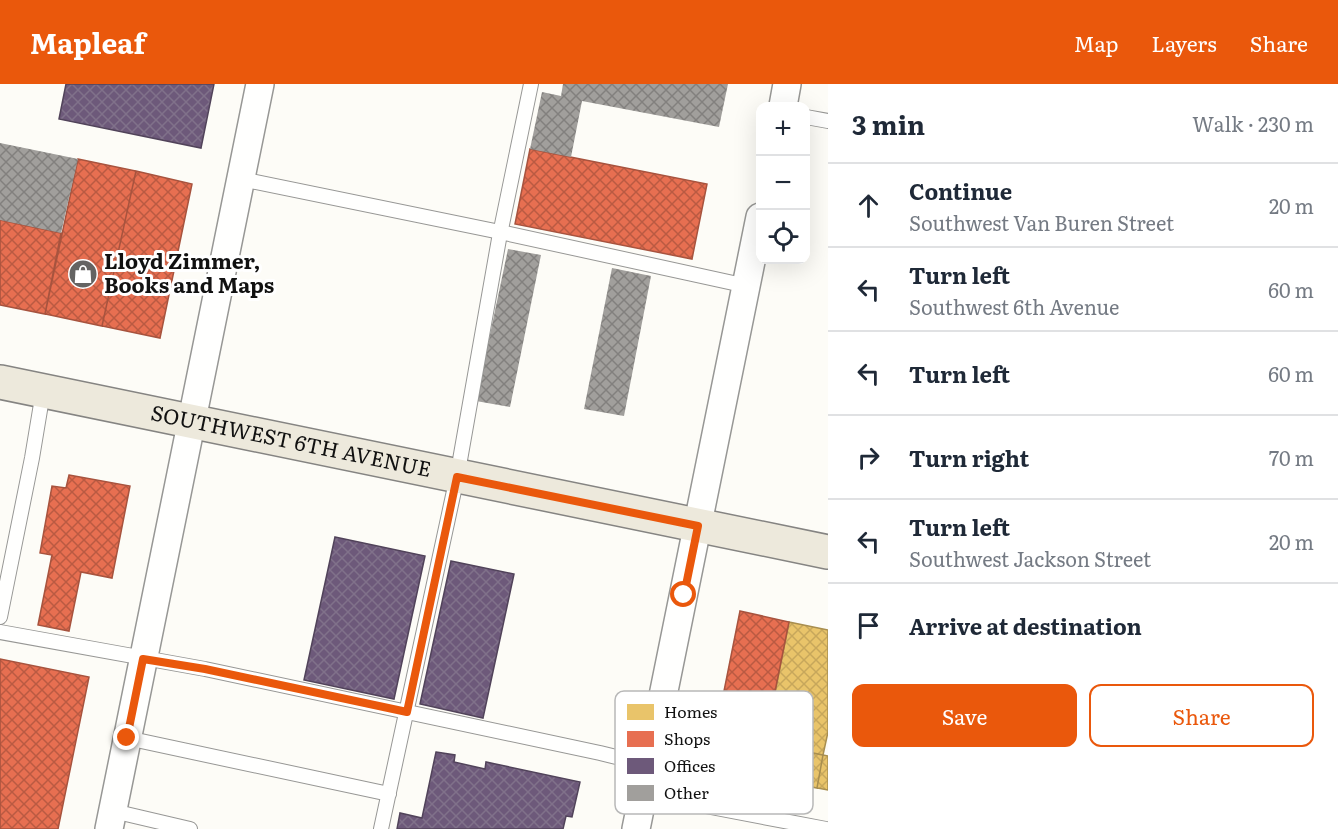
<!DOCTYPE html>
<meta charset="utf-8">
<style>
body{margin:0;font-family:Literata,serif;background:#f2f2f3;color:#1f2937}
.controls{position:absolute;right:18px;top:18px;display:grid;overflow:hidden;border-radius:12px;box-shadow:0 6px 24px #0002}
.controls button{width:54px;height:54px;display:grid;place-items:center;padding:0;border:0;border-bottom:2px solid #e0e1e3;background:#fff;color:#1f2937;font:30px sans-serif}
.stop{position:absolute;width:18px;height:18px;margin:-14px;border:4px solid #ea580c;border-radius:50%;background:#fff}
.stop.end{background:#ea580c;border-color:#fff;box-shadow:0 2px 6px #0008}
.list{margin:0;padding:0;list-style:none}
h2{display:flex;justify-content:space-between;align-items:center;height:78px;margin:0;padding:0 24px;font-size:26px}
h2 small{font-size:20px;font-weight:400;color:#747a83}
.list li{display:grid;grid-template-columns:39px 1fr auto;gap:18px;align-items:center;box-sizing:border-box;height:84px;padding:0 24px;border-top:2px solid #e0e1e3}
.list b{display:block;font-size:22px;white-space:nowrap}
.list p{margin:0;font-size:20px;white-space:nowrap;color:#747a83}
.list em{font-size:20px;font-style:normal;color:#747a83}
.actions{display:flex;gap:12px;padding:18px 24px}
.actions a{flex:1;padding:14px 0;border:2px solid #ea580c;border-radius:12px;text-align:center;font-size:21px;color:#ea580c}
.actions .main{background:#ea580c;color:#fff}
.icon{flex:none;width:33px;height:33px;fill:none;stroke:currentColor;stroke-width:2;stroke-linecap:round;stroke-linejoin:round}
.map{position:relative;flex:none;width:828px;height:745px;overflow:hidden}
header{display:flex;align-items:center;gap:36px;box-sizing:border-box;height:84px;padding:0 30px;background:#ea580c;color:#fff}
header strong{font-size:28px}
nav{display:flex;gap:33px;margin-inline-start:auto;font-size:21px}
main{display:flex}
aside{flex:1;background:#fff}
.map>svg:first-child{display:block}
.homes{fill:url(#homes-cross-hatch);stroke:#a88e4f;stroke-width:1.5}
.shops{fill:url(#shops-cross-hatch);stroke:#a7533e;stroke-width:1.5}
.offices{fill:url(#offices-cross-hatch);stroke:#51435a;stroke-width:1.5}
.building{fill:url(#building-cross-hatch)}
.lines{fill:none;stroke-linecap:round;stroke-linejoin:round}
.service-casing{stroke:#979795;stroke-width:16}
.minor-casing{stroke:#979795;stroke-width:30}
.primary-casing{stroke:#858482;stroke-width:36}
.service{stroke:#fffffe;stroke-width:14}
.minor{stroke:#fffffe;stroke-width:27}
.primary{stroke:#ede9dc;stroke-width:33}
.route{stroke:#ea580c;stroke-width:8}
.labels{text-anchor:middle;stroke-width:6;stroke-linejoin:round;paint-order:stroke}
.poi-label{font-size:21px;font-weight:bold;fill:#111;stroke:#fff;text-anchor:start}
.street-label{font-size:21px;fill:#111;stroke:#fff}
.key{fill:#fff;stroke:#b8b8b8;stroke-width:1.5}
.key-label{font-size:16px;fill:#111}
</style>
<header>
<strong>Mapleaf</strong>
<nav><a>Map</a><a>Layers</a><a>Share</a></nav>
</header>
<main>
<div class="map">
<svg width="828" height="745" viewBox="0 0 828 745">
<defs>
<pattern id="homes-cross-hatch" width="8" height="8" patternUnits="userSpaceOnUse" patternTransform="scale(1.5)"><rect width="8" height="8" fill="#e9c46a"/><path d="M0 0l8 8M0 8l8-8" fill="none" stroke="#c7a75b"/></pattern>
<pattern id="shops-cross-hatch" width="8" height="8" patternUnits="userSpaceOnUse" patternTransform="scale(1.5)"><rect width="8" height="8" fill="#e76f51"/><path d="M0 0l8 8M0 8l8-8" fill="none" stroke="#ba5a42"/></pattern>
<pattern id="offices-cross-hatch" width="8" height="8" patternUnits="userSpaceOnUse" patternTransform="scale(1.5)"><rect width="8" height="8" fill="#6d597a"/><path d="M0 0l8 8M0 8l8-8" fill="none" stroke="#80718a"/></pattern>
<pattern id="building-cross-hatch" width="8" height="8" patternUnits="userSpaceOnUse" patternTransform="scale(1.5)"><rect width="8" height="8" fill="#a19f9c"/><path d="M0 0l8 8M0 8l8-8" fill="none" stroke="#82807e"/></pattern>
</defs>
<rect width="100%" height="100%" fill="#fdfcf7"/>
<path class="homes" d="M 789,538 L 828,546 L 828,648 L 823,671 L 765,659 Z
M 765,659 L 823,671 L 817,704 L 758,692 Z
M 823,671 L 828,672 L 828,706 L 817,704 Z"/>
<path class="shops" d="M 530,65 L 707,100 L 692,175 L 515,140 Z
M 78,75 L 136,87 L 102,242 L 45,230 Z
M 136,87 L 192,100 L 160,254 L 102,242 Z
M 0,136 L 61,149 L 45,230 L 0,221 Z
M 69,391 L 130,402 L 112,494 L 81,488 L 69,547 L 38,541 L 52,471 L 40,469 L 52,402 L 66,404 Z
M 740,527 L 789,538 L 758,692 L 709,682 Z
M 0,575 L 89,593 L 58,745 L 0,745 Z"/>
<path class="offices" d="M 66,0 L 214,0 L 201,64 L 59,35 Z
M 335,453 L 425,472 L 394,615 L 304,596 Z
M 451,477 L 514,490 L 483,634 L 420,620 Z
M 436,668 L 455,671 L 454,678 L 485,685 L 486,678 L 580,698 L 572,733 L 566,732 L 563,745 L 397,745 L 400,729 L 422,734 Z"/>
<path class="building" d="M 563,0 L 728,0 L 719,43 L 582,17 L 571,73 L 530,65 L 542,8 L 561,12 Z
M 0,59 L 78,75 L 61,149 L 0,136 Z
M 508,165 L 541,171 L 510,323 L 476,317 Z
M 612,184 L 651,192 L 624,332 L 584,325 Z"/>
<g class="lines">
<g class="service-casing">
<path id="service" d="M 806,33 L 828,37
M 241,95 L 500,148 L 747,202
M 0,533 L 32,374 L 43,308
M 0,548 L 205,585 L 600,669 L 649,681
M 127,654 L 389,710
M 643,710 L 826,745
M 113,727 L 190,745
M 381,745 L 457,393 L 499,155 L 531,0"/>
</g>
<g class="minor-casing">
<path id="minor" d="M 783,22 L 787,0
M 109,745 L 260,0
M 636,745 L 760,133"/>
</g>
<g class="primary-casing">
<g id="primary">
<path id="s1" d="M 0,298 L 828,468"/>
</g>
</g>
<use href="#service" class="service"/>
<use href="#minor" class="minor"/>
<use href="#primary" class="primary"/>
</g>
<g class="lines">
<path class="route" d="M 127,654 L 143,575 L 205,585 L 407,628 L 457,393 L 698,442 L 684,511"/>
</g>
<defs>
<g id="shop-disc" transform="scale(1.5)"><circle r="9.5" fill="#646362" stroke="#fff"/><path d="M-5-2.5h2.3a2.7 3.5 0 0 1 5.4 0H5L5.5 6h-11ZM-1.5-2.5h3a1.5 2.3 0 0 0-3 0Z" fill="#fff"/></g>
</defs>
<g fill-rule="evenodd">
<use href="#shop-disc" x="83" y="190"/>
</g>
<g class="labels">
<g class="poi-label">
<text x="104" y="185">Lloyd Zimmer,<tspan x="104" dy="24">Books and Maps</tspan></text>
</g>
<g class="street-label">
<text dy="7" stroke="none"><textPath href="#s1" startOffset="297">SOUTHWEST 6TH AVENUE</textPath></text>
</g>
</g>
<rect x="615" y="607" width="198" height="123" rx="9" class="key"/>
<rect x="627" y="620" width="27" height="16" fill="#e9c46a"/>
<rect x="627" y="647" width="27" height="16" fill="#e76f51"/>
<rect x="627" y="674" width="27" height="16" fill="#6d597a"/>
<rect x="627" y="701" width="27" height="16" fill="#a19f9c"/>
<g class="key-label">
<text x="664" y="634">Homes</text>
<text x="664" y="661">Shops</text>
<text x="664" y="688">Offices</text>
<text x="664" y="715">Other</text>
</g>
</svg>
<div class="controls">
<button>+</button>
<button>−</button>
<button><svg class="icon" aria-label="locate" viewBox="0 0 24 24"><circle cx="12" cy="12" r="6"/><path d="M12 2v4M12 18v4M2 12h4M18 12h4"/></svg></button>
</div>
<div class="stop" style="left:684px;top:511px"></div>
<div class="stop end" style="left:127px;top:654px"></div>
</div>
<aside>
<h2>3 min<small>Walk · 230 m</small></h2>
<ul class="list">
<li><svg class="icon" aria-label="ahead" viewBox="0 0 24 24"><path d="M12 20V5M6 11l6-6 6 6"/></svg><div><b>Continue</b><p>Southwest Van Buren Street</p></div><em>20 m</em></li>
<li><svg class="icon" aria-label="left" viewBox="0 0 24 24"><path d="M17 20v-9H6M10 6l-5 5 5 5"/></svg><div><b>Turn left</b><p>Southwest 6th Avenue</p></div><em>60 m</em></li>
<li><svg class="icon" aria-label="left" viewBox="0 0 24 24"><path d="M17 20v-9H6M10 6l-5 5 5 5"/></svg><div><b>Turn left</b></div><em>60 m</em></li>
<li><svg class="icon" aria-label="right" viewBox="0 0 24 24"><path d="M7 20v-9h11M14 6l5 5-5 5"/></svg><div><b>Turn right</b></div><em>70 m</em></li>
<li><svg class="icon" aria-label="left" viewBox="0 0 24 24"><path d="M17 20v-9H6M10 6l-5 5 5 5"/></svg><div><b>Turn left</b><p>Southwest Jackson Street</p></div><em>20 m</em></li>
<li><svg class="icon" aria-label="arrive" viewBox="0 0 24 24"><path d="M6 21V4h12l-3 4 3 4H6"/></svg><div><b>Arrive at destination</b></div></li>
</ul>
<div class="actions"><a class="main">Save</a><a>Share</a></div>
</aside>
</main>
